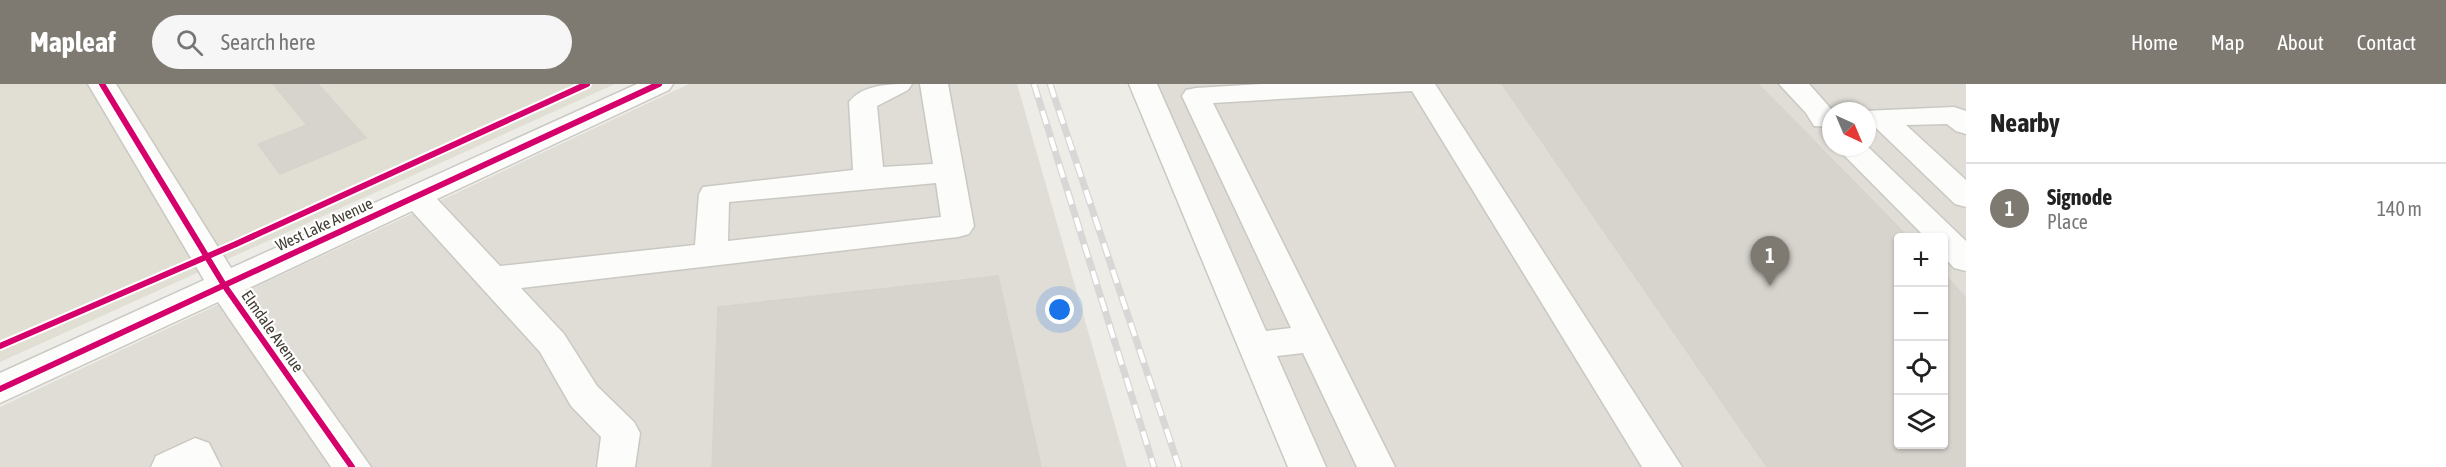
<!DOCTYPE html>
<meta charset="utf-8">
<style>
body{margin:0;font-family:"Asap Condensed",sans-serif;background:#f6f6f6;color:#222}
.controls{position:absolute;right:18px;bottom:18px;display:grid;overflow:hidden;border-radius:6px;box-shadow:0 2px 4px #0004}
.controls button{width:54px;height:54px;display:grid;place-items:center;padding:0;border:0;border-bottom:2px solid #e0e0e0;background:#fff;color:#222;font:30px sans-serif}
.compass{position:absolute;left:1822px;top:18px;width:54px;height:54px;border-radius:50%;background:#fff;box-shadow:0 2px 4px #0004;rotate:136deg}
.you{position:absolute;left:1060px;top:226px;width:21px;height:21px;margin:-15px;border:4px solid #fff;border-radius:50%;background:#1a73e8;box-shadow:0 0 0 9px #1a73e833}
.badge{display:grid;place-items:center;width:39px;height:39px;border-radius:50%;background:#7e7a72;color:#fff;font-size:20px;font-weight:700}
.pin{position:absolute;translate:-50% -50px;filter:drop-shadow(0 2px 3px #0008)}
.pin::after{content:'';position:absolute;top:32px;width:21px;height:18px;background:inherit;clip-path:polygon(0 0,100% 0,50% 100%)}
.list{margin:0;padding:0;list-style:none}
h2{display:flex;justify-content:space-between;align-items:center;height:78px;margin:0;padding:0 24px;font-size:26px}
h2 small{font-size:20px;font-weight:400;color:#767676}
.list li{display:grid;grid-template-columns:39px 1fr auto;gap:18px;align-items:center;box-sizing:border-box;height:90px;padding:0 24px;border-top:2px solid #e0e0e0}
.list b{display:block;font-size:22px;white-space:nowrap}
.list p{margin:0;font-size:20px;white-space:nowrap;color:#767676}
.list em{font-size:20px;font-style:normal;color:#767676}
.icon{flex:none;width:33px;height:33px;fill:none;stroke:currentColor;stroke-width:2;stroke-linecap:round;stroke-linejoin:round}
.map{position:relative;flex:none;width:1966px;height:383px;overflow:hidden}
header{display:flex;align-items:center;gap:36px;box-sizing:border-box;height:84px;padding:0 30px;background:#7e7a72;color:#fff}
header strong{font-size:28px}
nav{display:flex;gap:33px;margin-inline-start:auto;font-size:21px}
.search{width:420px;height:54px;background:#f6f6f6;display:flex;align-items:center;gap:15px;box-sizing:border-box;padding:0 21px;border-radius:33px;color:#767676;font-size:22px}
main{display:flex}
aside{flex:1;background:#fff}
.map>svg:first-child{display:block}
.residential{fill:#e1ded3}
.industrial{fill:#e0ddd7;fill-rule:evenodd}
.building{fill:#d7d4ce;stroke:#d6d3cc;stroke-width:1.5}
.lines{fill:none;stroke-linecap:round;stroke-linejoin:round}
.minor-casing{stroke:#cac8c2;stroke-width:3}
.minor{fill:#fcfcfb;fill-rule:evenodd}
.rail-casing{stroke:#d7d7d6;stroke-width:7}
.rail{stroke:#fff;stroke-width:4.5;stroke-dasharray:14;stroke-linecap:butt}
.cycleway-casing{stroke:#fff;stroke-width:10}
.cycleway{stroke:#d6006c;stroke-width:6}
.labels{text-anchor:middle;stroke-width:4.5;stroke-linejoin:round;paint-order:stroke}
.street-label{font-size:16px;fill:#423d33;stroke:#fff}
</style>
<header>
<strong>Mapleaf</strong>
<div class="search"><svg class="icon" aria-label="search" viewBox="0 0 24 24"><circle cx="10" cy="10" r="6"/><path d="M15 15l6 6"/></svg>Search here</div>
<nav><a>Home</a><a>Map</a><a>About</a><a>Contact</a></nav>
</header>
<main>
<div class="map">
<svg width="1966" height="383" viewBox="0 0 1966 383">
<rect width="100%" height="100%" fill="#eeece6"/>
<path class="residential" d="M 0,0 L 615,0 L 0,278 Z"/>
<path class="industrial" d="M 689,0 L 1017,0 L 1127,383 L 0,383 L 0,323 Z
M 1132,0 L 1966,0 L 1966,383 L 1296,383 ZM 1831,27 L 1867,27 L 1867,63 L 1831,63 ZM 1898,153 L 1944,153 L 1944,360 L 1898,360 Z"/>
<path class="building" d="M 273,0 L 318,0 L 366,54 L 280,90 L 258,60 L 307,41 Z
M 1502,0 L 1758,0 L 1908,153 L 1899,153 L 1899,360 L 1944,360 L 1944,190 L 1966,214 L 1966,383 L 1767,383 Z
M 998,192 L 1041,383 L 712,383 L 718,223 Z"/>
<g class="lines">
<g class="minor-casing">
<path id="minor" d="M 88,0 L 116,0 L 231,184 L 637,0 L 673,0 L 669,6 L 437,115 L 500,182 L 695,161 L 699,110 L 703,103 L 853,86 L 849,18 C 863,0 890,0 912,0 L 908,6 L 877,22 L 883,83 L 933,80 L 920,0 L 948,0 L 974,142 L 969,150 L 958,153 L 521,204 L 564,250 L 597,302 L 634,338 L 640,349 L 635,383 L 597,383 L 601,353 L 571,322 L 540,268 L 412,127 L 245,206 L 371,383 L 331,383 L 218,218 L 0,319 L 0,289 L 204,196 ZM 936,99 L 941,133 L 728,157 L 729,118 Z
M 1129,0 L 1157,0 L 1266,247 L 1291,244 L 1182,12 L 1186,6 L 1196,4 L 1262,0 L 1435,0 L 1682,383 L 1642,383 L 1412,7 L 1213,19 L 1395,383 L 1357,383 L 1303,269 L 1277,272 L 1326,383 L 1288,383 Z
M 1779,0 L 1809,0 L 1833,27 L 1831,43 L 1814,42 L 1806,29 Z
M 1954,23 L 1966,27 L 1966,50 L 1956,47 L 1947,40 L 1906,41 L 1966,96 L 1966,123 L 1955,120 L 1874,42 L 1867,42 L 1867,27 L 1864,27 Z
M 1867,62 L 1966,157 L 1966,187 L 1954,184 L 1944,173 L 1944,153 L 1925,153 L 1836,63 Z
M 195,354 L 209,359 L 221,383 L 151,383 L 156,372 Z"/>
</g>
<use href="#minor" class="minor"/>
<g class="rail-casing">
<path id="rail" d="M 1034,0 L 1154,383
M 1050,0 L 1179,383"/>
</g>
<use href="#rail" class="rail"/>
<g class="cycleway-casing">
<path id="cycleway" d="M 102,0 L 224,201 L 352,383
M 0,262 L 236,160 L 587,0
M 0,305 L 659,0"/>
</g>
<use href="#cycleway" class="cycleway"/>
</g>
<g class="labels">
<g class="street-label">
<text transform="translate(324 140) rotate(-25)" y="6">West Lake Avenue</text>
<text transform="translate(273 247) rotate(55)" y="6">Elmdale Avenue</text>
</g>
</g>
</svg>
<div class="controls">
<button>+</button>
<button>−</button>
<button><svg class="icon" aria-label="locate" viewBox="0 0 24 24"><circle cx="12" cy="12" r="6"/><path d="M12 2v4M12 18v4M2 12h4M18 12h4"/></svg></button>
<button><svg class="icon" aria-label="layers" viewBox="0 0 24 24"><path d="M12 4l9 5-9 5-9-5zM3 14l9 5 9-5"/></svg></button>
</div>
<svg class="compass" viewBox="-18 -18 36 36"><path d="M0-13l5 13h-10z" fill="#e53935"/><path d="M0 13l5-13h-10z" fill="#767676"/></svg>
<div class="you"></div>
<div class="pin badge" style="left:1770px;top:202px">1</div>
</div>
<aside>
<h2>Nearby<small></small></h2>
<ul class="list">
<li><span class="badge">1</span><div><b>Signode</b><p>Place</p></div><em>140 m</em></li>
</ul>
</aside>
</main>
